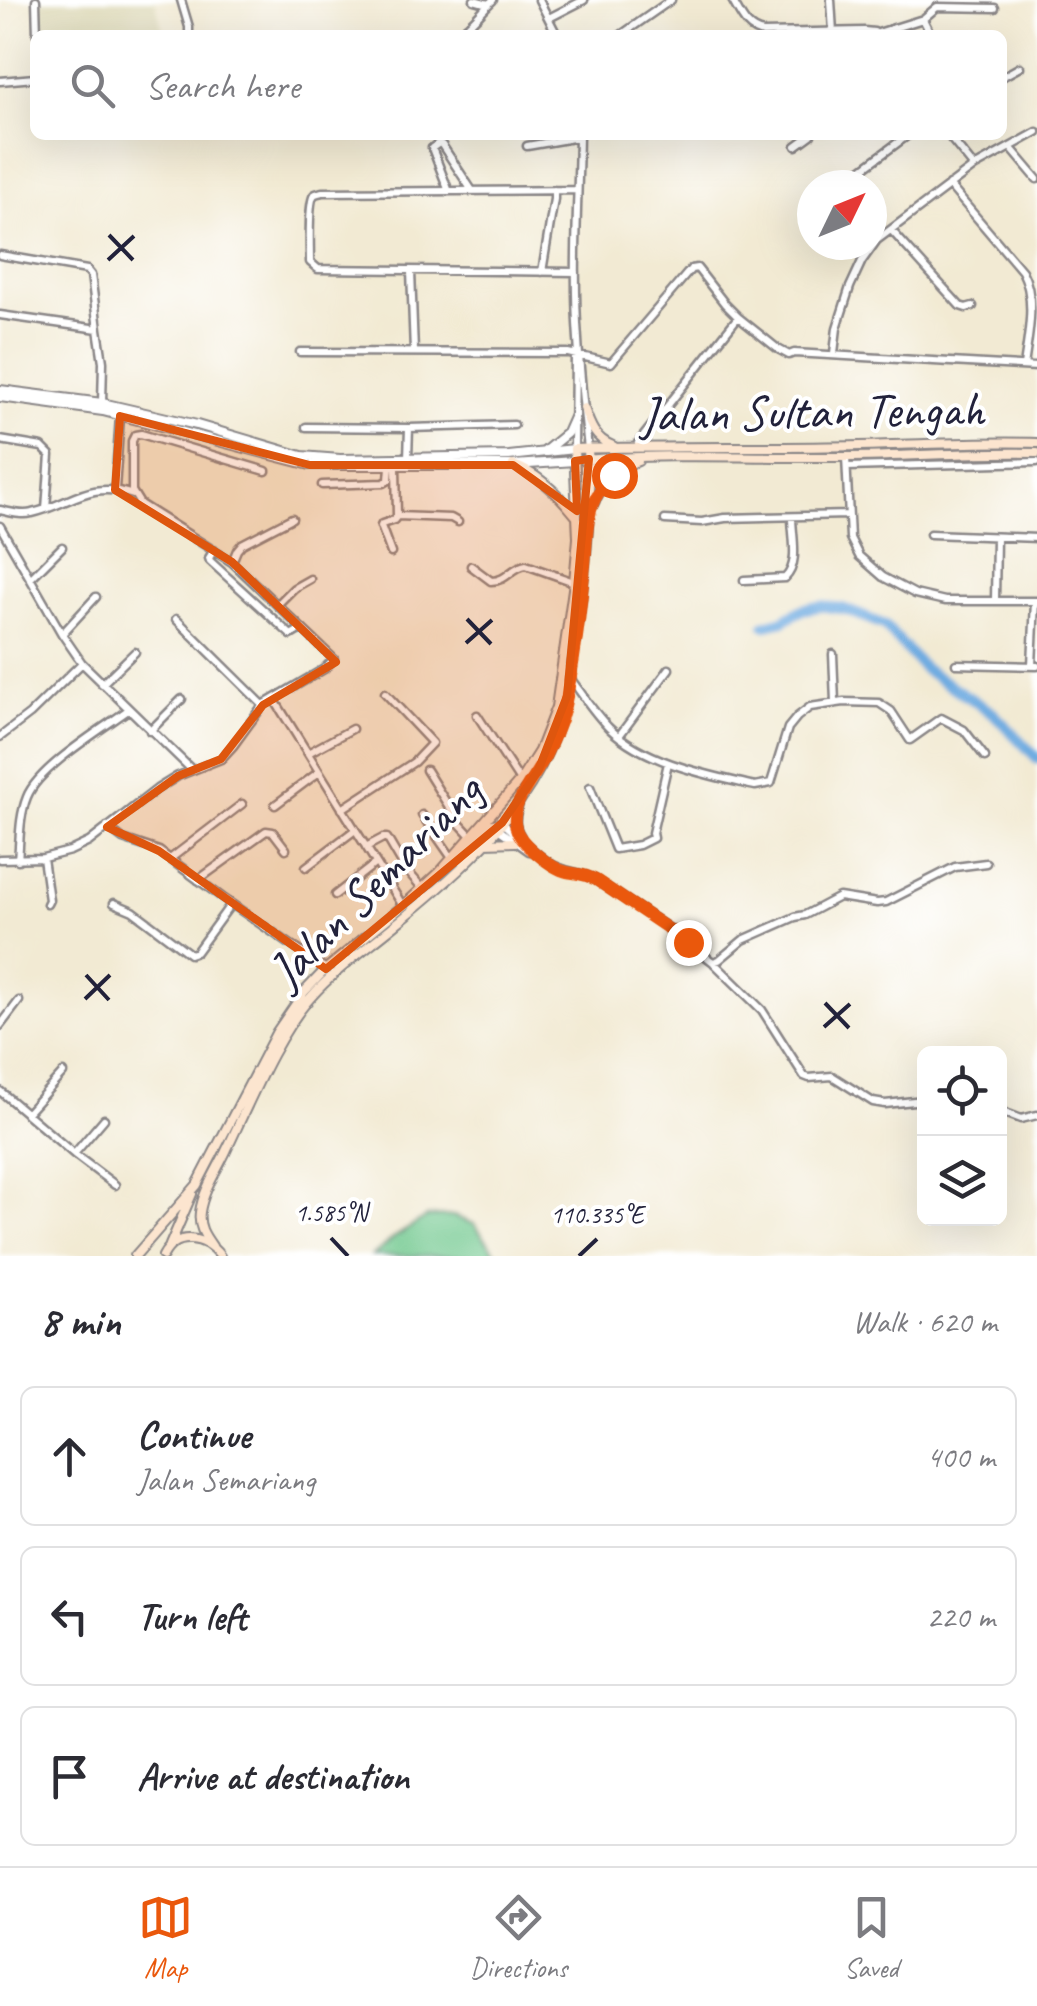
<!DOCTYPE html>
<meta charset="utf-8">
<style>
body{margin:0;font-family:Caveat,sans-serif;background:#f2f2f3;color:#2b2b33}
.controls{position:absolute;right:30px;bottom:30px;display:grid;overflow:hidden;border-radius:15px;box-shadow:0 10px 40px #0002}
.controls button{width:90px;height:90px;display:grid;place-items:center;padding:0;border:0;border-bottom:2px solid #e1e1e2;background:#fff;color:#2b2b33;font:50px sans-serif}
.compass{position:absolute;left:797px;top:170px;width:90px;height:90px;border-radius:50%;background:#fff;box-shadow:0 10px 40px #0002;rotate:47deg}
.stop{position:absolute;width:30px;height:30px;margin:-22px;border:8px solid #ea580c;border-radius:50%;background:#fff}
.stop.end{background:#ea580c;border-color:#fff;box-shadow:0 2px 10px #0008}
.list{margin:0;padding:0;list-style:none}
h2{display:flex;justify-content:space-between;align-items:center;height:130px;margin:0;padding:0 40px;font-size:42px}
h2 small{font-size:32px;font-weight:400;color:#7c7c81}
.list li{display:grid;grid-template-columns:65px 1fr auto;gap:30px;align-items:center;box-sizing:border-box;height:140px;margin:0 20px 20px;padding:0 20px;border:2px solid #e1e1e2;border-radius:15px}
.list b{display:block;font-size:38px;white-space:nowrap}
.list p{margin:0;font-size:32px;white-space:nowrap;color:#7c7c81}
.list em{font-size:32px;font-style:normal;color:#7c7c81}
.icon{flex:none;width:55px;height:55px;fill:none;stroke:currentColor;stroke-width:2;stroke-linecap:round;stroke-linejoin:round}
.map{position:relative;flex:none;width:1037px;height:1256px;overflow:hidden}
.search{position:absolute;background:#fff;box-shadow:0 10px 40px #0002;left:30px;right:30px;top:30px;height:110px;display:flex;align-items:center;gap:25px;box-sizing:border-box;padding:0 35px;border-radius:15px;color:#7c7c81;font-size:38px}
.sheet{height:610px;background:#fff}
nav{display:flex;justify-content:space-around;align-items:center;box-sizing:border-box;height:140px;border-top:2px solid #e1e1e2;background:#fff;font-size:28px;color:#7c7c81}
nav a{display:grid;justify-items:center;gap:5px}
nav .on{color:#ea580c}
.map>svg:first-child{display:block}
.built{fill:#e0dcbb}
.green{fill:#71c88e;stroke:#4a7564;stroke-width:2.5}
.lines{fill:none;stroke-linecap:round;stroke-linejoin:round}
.river{stroke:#6face1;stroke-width:11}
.minor-casing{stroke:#8a8687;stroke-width:11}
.tertiary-casing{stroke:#8a8687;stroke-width:12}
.secondary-casing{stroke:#8a8687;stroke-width:12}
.minor{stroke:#fff;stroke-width:6}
.tertiary{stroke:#fff;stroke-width:8}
.secondary{stroke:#fce5cf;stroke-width:8}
.route{stroke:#ea580c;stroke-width:12}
.marked{fill:#de560e;fill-opacity:0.2;stroke:#de560e;stroke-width:8;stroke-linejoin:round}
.ticks{fill:none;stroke:#22223b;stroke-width:4}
.labels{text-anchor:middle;stroke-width:8;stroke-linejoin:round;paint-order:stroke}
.street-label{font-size:50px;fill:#22223b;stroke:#fff}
.ticks-label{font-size:25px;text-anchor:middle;fill:#22223b;stroke:#fff;stroke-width:8;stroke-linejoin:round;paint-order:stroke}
</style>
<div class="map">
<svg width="1037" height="1256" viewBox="0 0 1037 1256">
<rect width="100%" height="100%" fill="#fff"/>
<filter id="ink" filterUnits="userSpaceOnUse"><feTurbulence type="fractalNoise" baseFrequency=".01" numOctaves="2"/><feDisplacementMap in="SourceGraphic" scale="20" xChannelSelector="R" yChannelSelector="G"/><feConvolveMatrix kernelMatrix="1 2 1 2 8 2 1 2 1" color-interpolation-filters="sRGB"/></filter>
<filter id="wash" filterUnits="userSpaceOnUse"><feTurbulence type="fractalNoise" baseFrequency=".0048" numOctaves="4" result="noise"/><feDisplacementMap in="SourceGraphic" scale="40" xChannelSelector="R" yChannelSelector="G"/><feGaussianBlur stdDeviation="2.25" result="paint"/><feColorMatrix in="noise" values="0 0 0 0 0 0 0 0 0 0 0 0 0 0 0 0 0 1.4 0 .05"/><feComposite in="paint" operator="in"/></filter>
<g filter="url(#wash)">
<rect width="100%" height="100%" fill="#f2ead3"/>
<path class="built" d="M 39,0 L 155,0 L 164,35 L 44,35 Z"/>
<path class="green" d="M 453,1216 L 474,1224 L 498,1256 L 372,1256 L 395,1237 L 427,1217 Z"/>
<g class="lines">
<path class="river" d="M 765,625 L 782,621 L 803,609 L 823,606 L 844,609 L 884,625 L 924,669 L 993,713 L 1037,758"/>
</g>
</g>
<g filter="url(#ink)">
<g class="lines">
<g class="minor-casing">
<path id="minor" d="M 36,0 L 37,35
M 181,0 L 189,27 L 189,35
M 474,0 L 488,4
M 539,0 L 557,35
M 732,0 C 741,15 746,30 763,33 L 864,31 L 874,32 L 878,35
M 831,0 L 833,32
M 549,18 L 584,0
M 923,19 L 931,35
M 878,33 L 923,19 L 937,7 L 995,8
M 449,35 C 469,30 478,14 493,0
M 621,35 L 671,0
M 1002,77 L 1020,67
M 0,81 L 35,78
M 579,135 C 578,203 573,272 578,339 C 580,376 584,412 588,449
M 948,135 L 974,167
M 527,146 L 579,137
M 796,146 L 811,135
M 1010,147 L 1037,179
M 841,185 L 908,135
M 949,185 L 1022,271 C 1037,299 1028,336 1024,366
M 448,189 L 432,148 L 439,143 L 442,145 L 471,189
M 892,231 L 960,306 L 966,308 L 973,306
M 0,255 L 87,270 L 91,275 L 98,329
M 411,271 L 414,352
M 542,272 L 554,199 L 554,190
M 576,272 L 318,269 L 310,262 C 310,251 308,202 314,195 C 316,193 320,193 322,192 L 577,190
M 0,315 L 98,329 L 103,362 L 102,403
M 300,352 L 568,353 L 611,363 L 691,269 L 697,268 L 725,304 L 738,317 L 778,349 L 789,355 L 794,353 L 1037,367
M 834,353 L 837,328 L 850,287 L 862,261 L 877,240 L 974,167 L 1037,132
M 306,427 L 409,428 L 514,425
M 0,440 L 42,447 L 50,455 L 46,509
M 638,443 L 738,317
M 574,449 L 575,353
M 846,457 L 850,538 L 859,556 L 883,577 L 915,594 L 945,601 L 1037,601
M 408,458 L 409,428
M 396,466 L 397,516 L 451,518 L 458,522
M 847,467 L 1037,462
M 322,485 L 384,483 L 389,480 L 390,466
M 115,489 L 120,416
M 0,510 C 10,512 22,516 32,513 C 70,505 89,479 133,495
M 665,520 L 702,522 L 725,518 L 848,515
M 0,526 L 62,634 L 82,663 L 192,770
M 930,534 L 1037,538
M 214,550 L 209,558 L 210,561 L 291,635 L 301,629
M 391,553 L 381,526 L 382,524 L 394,520 L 397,516
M 232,562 L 237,550 L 242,544 L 292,518
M 471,566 L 491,581 C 508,581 511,567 526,565 L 574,582
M 31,578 L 62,547
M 744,580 L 785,578 C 800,564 792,536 792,517
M 995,601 L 996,537
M 277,605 L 294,588 L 310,579
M 176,619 L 263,705
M 62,634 L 96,597
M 833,654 L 835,702
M 956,664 L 1037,666
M 1032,665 L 1035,601
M 570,678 C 582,694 594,713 609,728 C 645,763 708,775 755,786 L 771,783 L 788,728 L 797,717 L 810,707 L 844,702 L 879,703 L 891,711 L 910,740 L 941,718 L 964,730 L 985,757
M 102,684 L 135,652
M 274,699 L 403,906
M 477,715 L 520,781
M 150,731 L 182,699
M 619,736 L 669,669
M 0,737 L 30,714 L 82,663
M 308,753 L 352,729
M 426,770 L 459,823 L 472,837
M 590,787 L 615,849 L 639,845 L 653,838 L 652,833 L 668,763
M 275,805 L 319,772
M 342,809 L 414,762 L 432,743 L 385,693
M 422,815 L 452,858
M 502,823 C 519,836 533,853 551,864 C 566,873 581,871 596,880 L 673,931 L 713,962 L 719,960 L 743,940 L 795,917 L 805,915 L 839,897 L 877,903 L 886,902 L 955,867 L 986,863
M 107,827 L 123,839 L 159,851 L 223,898 L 326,969
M 498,829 L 529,851 L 533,851
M 366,847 L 383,838 L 387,838 L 404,867 L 423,889
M 43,858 L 49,900 L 47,904
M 0,859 L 43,858 L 70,851 L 89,842 L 157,789 L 178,776 L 221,759 L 233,746 L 263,705 L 324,669 L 334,659 L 232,562 L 140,504 L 132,491 L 132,441 L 135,435 L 141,434 L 266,471
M 170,859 L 242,804
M 18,860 C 20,839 19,817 27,797 C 38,768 102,729 128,710
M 306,867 L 355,830
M 198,880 L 266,831 L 273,832 L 286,849
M 335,895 L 376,863
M 114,903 L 133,911 L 190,954 L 196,952 L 231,904
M 714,963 L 762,1010 L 804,1076 L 809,1078 L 832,1076 L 873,1102 L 885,1104 L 924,1100
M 0,1026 L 19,1001
M 0,1091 L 74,1154 L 115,1185
M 1000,1111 L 1021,1119 L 1037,1115
M 26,1114 L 63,1073
M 74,1154 L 104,1119"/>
</g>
<g class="tertiary-casing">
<path id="tertiary" d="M 0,390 L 102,403 L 197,425 L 302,456 L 340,459 L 509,456 L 574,449
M 0,397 L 103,411 L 310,465 L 513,465 L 575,461
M 545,451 L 567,433 L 575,415"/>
</g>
<g class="secondary-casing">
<path id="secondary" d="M 584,408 C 590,426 595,439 613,446
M 584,460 C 671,453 758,458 845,457 C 909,457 973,451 1037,453
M 513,465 C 537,472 561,497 577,517
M 593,505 C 602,484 617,468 638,461
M 518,805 C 515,817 513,825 520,836
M 485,843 L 516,842
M 455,856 L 466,852 L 492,824 L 502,823
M 170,1245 L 192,1194
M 212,1246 C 204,1235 198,1226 200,1212 C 203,1190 218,1169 227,1149 C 249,1103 277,1034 311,997 C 334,971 364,950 391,928 C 448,882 506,833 540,768 C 565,720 570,675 578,622 C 586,565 592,507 588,449
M 135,1256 L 197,1185 L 276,1033 L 304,992 L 326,969 L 403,906 L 440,872 L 520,781 L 539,751 L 556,707 L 574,582 L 578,538 L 574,449 C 669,446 764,448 860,446 C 919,445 978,441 1037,443
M 163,1256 C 176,1231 205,1236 220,1256"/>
</g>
<use href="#minor" class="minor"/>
<use href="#tertiary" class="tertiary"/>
<use href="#secondary" class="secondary"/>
</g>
</g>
<g class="lines" filter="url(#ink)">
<path class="route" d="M 614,475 C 607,482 600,489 595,499 C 586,519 587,544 585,566 C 580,614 575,664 564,710 C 559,727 552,743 544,759 C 534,779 509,805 516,828 C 520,843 552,869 567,872 C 578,874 585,874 596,880 L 688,942"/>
</g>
<path class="marked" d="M 120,416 L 310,465 L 513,465 L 577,511 L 575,461 L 589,459 L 567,696 L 538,771 L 502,823 L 326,969 L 159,851 L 107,827 L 178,776 L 221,759 L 263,705 L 336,662 L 232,562 L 115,490 Z"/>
<path class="ticks" d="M 109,235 L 133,260M 108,260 L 134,236M 467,619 L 491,644M 466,643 L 492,620M 86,975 L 109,1000M 85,999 L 110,975M 825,1003 L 849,1028M 824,1027 L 850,1004M 331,1238 L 348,1256M 579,1256 L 597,1239"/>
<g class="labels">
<g class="street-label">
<text transform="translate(812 410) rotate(-1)" y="18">Jalan Sultan Tengah</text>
<text transform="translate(374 880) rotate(-45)" y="18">Jalan Semariang</text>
</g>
</g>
<g class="ticks-label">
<text x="331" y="1221">1.585°N</text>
<text x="597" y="1223">110.335°E</text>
</g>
</svg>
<div class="controls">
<button><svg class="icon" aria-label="locate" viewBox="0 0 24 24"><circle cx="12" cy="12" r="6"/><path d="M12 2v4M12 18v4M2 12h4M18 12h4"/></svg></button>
<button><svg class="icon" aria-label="layers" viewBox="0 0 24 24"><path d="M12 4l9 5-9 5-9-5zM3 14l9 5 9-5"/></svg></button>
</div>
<svg class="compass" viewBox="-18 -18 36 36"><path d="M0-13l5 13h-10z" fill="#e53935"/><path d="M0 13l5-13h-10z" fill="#7c7c81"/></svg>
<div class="stop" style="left:614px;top:475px"></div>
<div class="stop end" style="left:688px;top:942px"></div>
<div class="search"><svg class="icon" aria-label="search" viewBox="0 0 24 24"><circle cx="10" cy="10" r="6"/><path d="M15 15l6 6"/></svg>Search here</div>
</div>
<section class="sheet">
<h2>8 min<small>Walk · 620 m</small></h2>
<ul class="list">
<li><svg class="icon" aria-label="ahead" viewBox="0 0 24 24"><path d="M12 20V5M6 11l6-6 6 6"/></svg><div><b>Continue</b><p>Jalan Semariang</p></div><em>400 m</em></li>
<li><svg class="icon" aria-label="left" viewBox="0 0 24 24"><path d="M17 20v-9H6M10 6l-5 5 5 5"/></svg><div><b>Turn left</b></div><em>220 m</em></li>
<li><svg class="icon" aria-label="arrive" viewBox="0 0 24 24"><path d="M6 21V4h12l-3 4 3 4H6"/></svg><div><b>Arrive at destination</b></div></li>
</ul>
</section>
<nav>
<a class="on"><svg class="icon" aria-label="map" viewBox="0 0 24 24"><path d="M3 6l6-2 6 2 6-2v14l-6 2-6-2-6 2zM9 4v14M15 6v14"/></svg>Map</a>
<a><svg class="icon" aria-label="directions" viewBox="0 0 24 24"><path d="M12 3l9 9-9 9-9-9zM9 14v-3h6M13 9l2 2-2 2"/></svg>Directions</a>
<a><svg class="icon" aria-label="saved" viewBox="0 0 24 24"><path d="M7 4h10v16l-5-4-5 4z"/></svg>Saved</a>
</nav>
